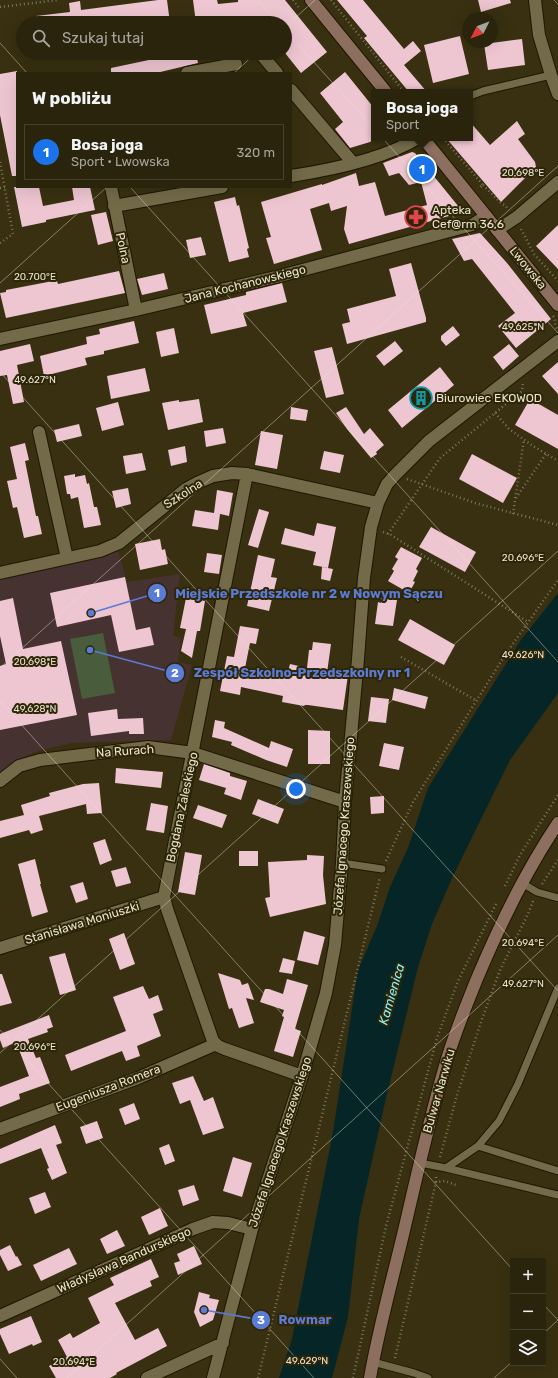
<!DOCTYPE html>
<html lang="pl">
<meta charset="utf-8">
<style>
body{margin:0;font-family:Rubik,sans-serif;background:#36301a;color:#f1f3f6}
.controls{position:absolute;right:12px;bottom:12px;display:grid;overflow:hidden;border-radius:0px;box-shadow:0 4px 16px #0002}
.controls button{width:36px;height:36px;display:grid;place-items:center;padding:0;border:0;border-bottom:1px solid #46412d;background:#2a240c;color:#f1f3f6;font:20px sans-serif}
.compass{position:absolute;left:462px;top:12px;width:36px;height:36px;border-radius:50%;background:#2a240c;box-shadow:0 4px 16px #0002;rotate:228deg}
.you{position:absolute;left:296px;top:789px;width:14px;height:14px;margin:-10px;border:3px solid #fff;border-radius:50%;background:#1a73e8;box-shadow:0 0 0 6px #1a73e833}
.badge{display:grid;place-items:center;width:26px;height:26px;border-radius:50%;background:#1a73e8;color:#fff;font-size:13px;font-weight:700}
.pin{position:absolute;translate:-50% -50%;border:2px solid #fff;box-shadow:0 1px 4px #0006}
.popup{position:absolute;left:371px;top:89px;width:102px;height:52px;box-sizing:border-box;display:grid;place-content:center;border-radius:0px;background:#2a240c;filter:drop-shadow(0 1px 3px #0005);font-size:13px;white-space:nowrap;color:#a5a49d}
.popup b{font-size:15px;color:#f1f3f6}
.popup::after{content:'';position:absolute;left:50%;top:100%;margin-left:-8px;border:8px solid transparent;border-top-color:#2a240c}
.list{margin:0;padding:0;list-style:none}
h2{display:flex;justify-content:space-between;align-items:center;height:52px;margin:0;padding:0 16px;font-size:17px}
h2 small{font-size:13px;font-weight:400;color:#a5a49d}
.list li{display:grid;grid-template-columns:26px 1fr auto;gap:12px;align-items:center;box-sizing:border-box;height:56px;margin:0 8px 8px;padding:0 8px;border:1px solid #46412d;border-radius:0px}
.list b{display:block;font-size:15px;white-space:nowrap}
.list p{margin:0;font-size:13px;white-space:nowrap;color:#a5a49d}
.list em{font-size:13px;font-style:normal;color:#a5a49d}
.icon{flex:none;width:22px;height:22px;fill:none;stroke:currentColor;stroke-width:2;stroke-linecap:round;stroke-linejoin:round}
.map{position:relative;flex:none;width:558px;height:1378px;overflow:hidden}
.search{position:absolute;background:#2a240c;box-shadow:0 4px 16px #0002;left:16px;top:16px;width:276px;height:44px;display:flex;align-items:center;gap:10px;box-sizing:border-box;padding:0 14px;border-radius:22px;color:#a5a49d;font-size:15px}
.panel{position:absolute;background:#2a240c;box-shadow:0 4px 16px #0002;left:16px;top:72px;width:276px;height:116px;border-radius:0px}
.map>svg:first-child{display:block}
.education{fill:#463230}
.green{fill:#495c3c}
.water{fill:#052527}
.building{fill:#eec6d1}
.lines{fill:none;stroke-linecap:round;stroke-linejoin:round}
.lane-casing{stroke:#1f1700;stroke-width:9}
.street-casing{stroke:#1f1700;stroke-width:14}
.secondary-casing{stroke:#1f1700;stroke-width:14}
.path{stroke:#7d765c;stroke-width:2.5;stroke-dasharray:1 3;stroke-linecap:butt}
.lane{stroke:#736a49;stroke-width:7}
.street{stroke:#736a49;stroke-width:12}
.secondary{stroke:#8d6f5f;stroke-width:12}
.ticks{fill:none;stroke:#e8e3d1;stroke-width:1;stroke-opacity:0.45}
.labels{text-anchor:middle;stroke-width:4;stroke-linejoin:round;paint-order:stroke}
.poi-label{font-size:12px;fill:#e8e3d1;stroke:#2e2606;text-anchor:start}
.street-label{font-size:12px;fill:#e8e3d1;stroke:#2e2606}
.water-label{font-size:13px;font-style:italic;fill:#89f0fa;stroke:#2e2606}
.ticks-label{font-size:10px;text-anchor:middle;fill:#e8e3d1;stroke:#2e2606;stroke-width:4;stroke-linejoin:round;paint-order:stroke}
.leader{fill:none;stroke:#5a7bd6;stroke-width:1.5}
.callout-dot{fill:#5a7bd6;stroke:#2e2606;stroke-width:1.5}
.mark-label{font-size:12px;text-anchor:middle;font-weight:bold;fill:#fff}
.callout-label{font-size:13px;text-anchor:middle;font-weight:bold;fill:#5a7bd6;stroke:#2e2606;stroke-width:4;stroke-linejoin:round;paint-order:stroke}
</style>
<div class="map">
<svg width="558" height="1378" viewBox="0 0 558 1378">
<rect width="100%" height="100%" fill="#383010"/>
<path class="education" d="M 118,550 L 127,582 L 180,574 L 173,636 L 181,638 L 178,662 L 192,665 L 171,740 L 72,743 L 41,750 L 19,759 L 0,772 L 0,576 Z"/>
<path class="green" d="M 103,633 L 115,693 L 82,699 L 70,639 Z"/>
<path class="water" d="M 558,593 L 558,693 L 510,760 L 453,876 L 432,924 L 418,967 L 386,1098 L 359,1219 L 348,1317 L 332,1378 L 279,1378 L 292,1339 L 333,1132 L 358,970 L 377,926 L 390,887 L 408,848 L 428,788 L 521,640 Z"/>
<path class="building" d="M 158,0 L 167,0 L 170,23 L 36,23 L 36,16 L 70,12 L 69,3 L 80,1 L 81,10 Z
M 193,0 L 217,0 L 218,4 L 238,2 L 238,0 L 285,0 L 327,52 L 301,73 L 285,53 L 285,23 L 262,23 L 258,18 L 218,23 L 196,23 Z
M 337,0 L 363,0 L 404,49 L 413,41 L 421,51 L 404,65 L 427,92 L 409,92 L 364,38 L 367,36 Z
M 478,0 L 510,0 L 511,3 L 481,12 Z
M 460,36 L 469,74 L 433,83 L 424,45 Z
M 522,39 L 525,65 L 488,70 L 484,44 Z
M 182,53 L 196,53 L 198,63 L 156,73 L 111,73 L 111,68 Z
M 17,71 L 17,176 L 12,176 L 0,115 L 0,74 Z
M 345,72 L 374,108 L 374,139 L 370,142 L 350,148 L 335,129 L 343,122 L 320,93 Z
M 517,121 L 525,134 L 518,139 L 535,162 L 536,167 L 501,202 L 446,138 L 470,138 L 470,122 L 490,145 Z
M 412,152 L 415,153 L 463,212 L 349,244 L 344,229 L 347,206 L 331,211 L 329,203 L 310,209 L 322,250 L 274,264 L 266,238 L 271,237 L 261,202 L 322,184 L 322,185 L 356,173 L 359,186 L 375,182 L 385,216 L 427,205 L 421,182 L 409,185 L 399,173 L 389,176 L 383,163 Z
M 14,187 L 39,187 L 43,206 L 74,200 L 72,187 L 90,187 L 95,210 L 46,220 L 46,222 L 22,227 Z
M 235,197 L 237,206 L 239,205 L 249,248 L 247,249 L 249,257 L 229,262 L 214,202 Z
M 106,212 L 113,241 L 98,245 L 91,215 Z
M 558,225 L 558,269 L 536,246 Z
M 480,233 L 507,263 L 551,319 L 516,348 L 498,326 L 515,313 L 472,259 L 464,261 L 452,239 Z
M 201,237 L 206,255 L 190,258 L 186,240 Z
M 411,263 L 426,318 L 426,322 L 347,344 L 342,324 L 350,322 L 347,309 L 396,296 L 389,269 Z
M 119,271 L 125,293 L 6,318 L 0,293 L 6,292 L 6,290 L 53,281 L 57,281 L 58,284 Z
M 164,273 L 168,289 L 142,295 L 137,279 Z
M 282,283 L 287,302 L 243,313 L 247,326 L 211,334 L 204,305 L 246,295 L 246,292 Z
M 134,321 L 139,343 L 104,351 L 104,354 L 85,358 L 87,365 L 44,376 L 40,356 L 87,344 L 86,337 L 100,334 L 99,329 Z
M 453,326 L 460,335 L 446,346 L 441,340 L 441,336 Z
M 174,328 L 179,353 L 161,357 L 156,332 Z
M 395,341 L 403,351 L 384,366 L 376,356 Z
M 30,344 L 34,361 L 17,365 L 24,402 L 13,404 L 7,375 L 0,376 L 0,351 Z
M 509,344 L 519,356 L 503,370 L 493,357 Z
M 332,347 L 344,394 L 326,398 L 314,351 Z
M 558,362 L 558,394 L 542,376 Z
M 440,367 L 454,385 L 402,428 L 388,410 Z
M 145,368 L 150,391 L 111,399 L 107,376 Z
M 199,399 L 203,422 L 168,430 L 162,403 L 179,400 L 179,402 Z
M 530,399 L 558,415 L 558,449 L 515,425 Z
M 118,402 L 124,425 L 102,431 L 96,408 Z
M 291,407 L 308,410 L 306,421 L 290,419 Z
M 346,407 L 364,434 L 370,428 L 384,445 L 376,452 L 377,454 L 371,458 L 347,429 L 336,413 Z
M 79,424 L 82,436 L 57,442 L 54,430 Z
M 223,428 L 226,443 L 206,447 L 204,431 Z
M 261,431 L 283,435 L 277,469 L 255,465 Z
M 25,443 L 29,460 L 25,461 L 36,516 L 38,516 L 42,534 L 24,538 L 17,507 L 13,508 L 7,481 L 17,479 L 10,447 Z
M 185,446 L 187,462 L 171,466 L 168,450 Z
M 324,451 L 344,455 L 340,473 L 320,469 Z
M 142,453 L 146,470 L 126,474 L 123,456 Z
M 472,454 L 517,478 L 503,503 L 459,479 Z
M 75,474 L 75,477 L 85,475 L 87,484 L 89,483 L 94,507 L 97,507 L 101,525 L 84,528 L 78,497 L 71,499 L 70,494 L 67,494 L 64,476 Z
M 128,488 L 131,504 L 116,508 L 112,491 Z
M 217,490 L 233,493 L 229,516 L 216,513 L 220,514 L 218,530 L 192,526 L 195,510 L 214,513 Z
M 259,509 L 269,512 L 258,548 L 248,545 Z
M 317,523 L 336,527 L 328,568 L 313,565 L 316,552 L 281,544 L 285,528 L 314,536 Z
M 431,527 L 476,552 L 465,572 L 419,547 Z
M 160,539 L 162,550 L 165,549 L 168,564 L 140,570 L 135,544 Z
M 401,547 L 422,558 L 416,569 L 418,571 L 413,581 L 415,582 L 409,593 L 388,581 L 394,571 L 392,569 L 398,559 L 395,557 Z
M 207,553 L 222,555 L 219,574 L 204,572 Z
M 258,555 L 275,559 L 271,577 L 277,578 L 269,611 L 247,606 Z
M 322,567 L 333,569 L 330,581 L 321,579 Z
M 125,577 L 136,630 L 150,627 L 154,645 L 119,652 L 111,615 L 57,627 L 50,593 Z
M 13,598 L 23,649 L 61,641 L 77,715 L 0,730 L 0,666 L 6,664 L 0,636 L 0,601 Z
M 186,598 L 205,601 L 200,631 L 197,631 L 192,658 L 181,651 L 186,629 L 180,628 Z
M 381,598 L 397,600 L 393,626 L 375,624 L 378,602 L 381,603 Z
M 410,619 L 455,645 L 444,665 L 398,640 Z
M 240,626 L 259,629 L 256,644 L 250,643 L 245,668 L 275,675 L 275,672 L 287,675 L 290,664 L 307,668 L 309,650 L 312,650 L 313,642 L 331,644 L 327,673 L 348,675 L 343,710 L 308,705 L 308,703 L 308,705 L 305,705 L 304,706 L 282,702 L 283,696 L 241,687 L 240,695 L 220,691 L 227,656 L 234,657 Z
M 394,688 L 428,697 L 425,709 L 392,700 Z
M 371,697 L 389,699 L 386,723 L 368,721 Z
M 117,709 L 118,719 L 143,718 L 144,734 L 129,734 L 129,731 L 91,736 L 88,713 Z
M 215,720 L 225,722 L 224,728 L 269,748 L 271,741 L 293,749 L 287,767 L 266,760 L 231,745 L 232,742 L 212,737 Z
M 308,730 L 330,731 L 330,764 L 308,764 Z
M 384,743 L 404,747 L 399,770 L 379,766 Z
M 204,764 L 230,773 L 230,776 L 247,781 L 241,800 L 224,794 L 226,788 L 199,780 Z
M 116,768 L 163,772 L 161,788 L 115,783 Z
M 99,783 L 102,813 L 87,814 L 86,804 L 39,816 L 43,830 L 31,834 L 29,830 L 0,838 L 0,821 L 24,815 L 21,805 L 50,796 L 49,793 L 83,784 Z
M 384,796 L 384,813 L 371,814 L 370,797 Z
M 258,799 L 284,809 L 278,824 L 252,814 Z
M 151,803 L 168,806 L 164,833 L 146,830 Z
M 198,805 L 227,815 L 222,828 L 193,818 Z
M 105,839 L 112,860 L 100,865 L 93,843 Z
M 239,851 L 258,851 L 258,866 L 239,866 Z
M 185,852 L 202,855 L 195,895 L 178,892 Z
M 307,855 L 324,856 L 323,875 L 326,904 L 270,917 L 265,898 L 270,897 L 268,862 L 307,860 Z
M 35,859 L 41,884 L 40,884 L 48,912 L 32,917 L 18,864 Z
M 126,867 L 131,883 L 116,887 L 111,871 Z
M 83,882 L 88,899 L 76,903 L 70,886 Z
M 304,931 L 325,937 L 318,965 L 297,960 Z
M 124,933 L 135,964 L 120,970 L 109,939 Z
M 65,953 L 76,990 L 60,995 L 49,957 Z
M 283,958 L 295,961 L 292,974 L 279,972 Z
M 218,973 L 240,980 L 242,985 L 248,983 L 254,1000 L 246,998 L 254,1023 L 239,1028 L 232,1008 L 229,1009 Z
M 0,974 L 2,974 L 12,1003 L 0,1006 Z
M 287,979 L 308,985 L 295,1029 L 301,1031 L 293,1057 L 274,1051 L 284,1017 L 282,1016 L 284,1010 L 260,1002 L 265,989 L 269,989 L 283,994 Z
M 143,986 L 149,999 L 158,995 L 163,1010 L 153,1014 L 161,1036 L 137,1046 L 140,1056 L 126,1061 L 122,1051 L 71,1071 L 65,1055 L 126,1031 L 113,997 Z
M 49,1015 L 53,1027 L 47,1029 L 48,1032 L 28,1039 L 36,1058 L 40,1057 L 50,1083 L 19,1094 L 20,1099 L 0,1107 L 0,1087 L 29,1076 L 18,1047 L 16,1047 L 14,1043 L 3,1048 L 0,1040 L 0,1034 Z
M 193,1076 L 204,1101 L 213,1097 L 224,1128 L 203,1135 L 190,1100 L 180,1104 L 172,1083 Z
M 134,1103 L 140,1119 L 125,1125 L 119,1109 Z
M 97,1121 L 103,1138 L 86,1144 L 80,1127 Z
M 55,1125 L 62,1143 L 56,1145 L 67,1173 L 52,1180 L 47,1169 L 49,1168 L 41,1148 L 0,1164 L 0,1149 Z
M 169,1144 L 175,1161 L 165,1165 L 159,1148 Z
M 233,1157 L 252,1163 L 242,1197 L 223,1191 Z
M 194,1185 L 199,1200 L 183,1206 L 178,1190 Z
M 45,1192 L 51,1207 L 35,1214 L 29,1198 Z
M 160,1208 L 168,1226 L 149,1235 L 141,1217 Z
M 117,1230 L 125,1246 L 107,1254 L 100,1239 Z
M 10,1245 L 16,1257 L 17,1256 L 22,1265 L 8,1271 L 0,1255 L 0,1250 Z
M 194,1246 L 202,1264 L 178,1275 L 174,1263 L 180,1261 L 177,1254 Z
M 69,1248 L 77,1264 L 41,1281 L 33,1265 Z
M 151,1259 L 159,1277 L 150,1281 L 152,1286 L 115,1303 L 135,1340 L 158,1328 L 167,1346 L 116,1373 L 117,1374 L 110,1378 L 56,1378 L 49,1366 L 67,1357 L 58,1340 L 70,1333 L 73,1338 L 100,1323 L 88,1298 L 114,1285 L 110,1278 Z
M 199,1292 L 210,1295 L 209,1298 L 219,1300 L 213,1320 L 200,1327 L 194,1312 Z
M 31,1316 L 42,1342 L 33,1346 L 32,1344 L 9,1354 L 0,1334 L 0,1329 Z"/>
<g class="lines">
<g class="lane-casing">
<path id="lane" d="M 470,96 L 483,91 L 551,75
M 342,863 L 382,869
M 522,883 L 537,892 L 558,898
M 478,1146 L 499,1121 L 518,1084 L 558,988
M 420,1163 L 446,1168 L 478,1146 L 558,1171
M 446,1168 L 558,1195
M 373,1362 L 414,1373 L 428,1378"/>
</g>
<g class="street-casing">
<path id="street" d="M 535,0 L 539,35 L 551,75 L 558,94
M 260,53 L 277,73
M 187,73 L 236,64
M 291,90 L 353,163
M 291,176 C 330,170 384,159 418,138
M 111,187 L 136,310
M 114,206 L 222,187
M 497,230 L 517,217 L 558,182
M 0,339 L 136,310 L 280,276 L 472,225 L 486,216
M 39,432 L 67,558
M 247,474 L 164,897 L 167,909 L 213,1041 L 218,1046 L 225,1049 L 302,1076
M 0,573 L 100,551 L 119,543 L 186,489 L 197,483 L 213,476 L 232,473 L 247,474 L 378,503
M 0,781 L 19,766 L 40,760 L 148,747 L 193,753 L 345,802
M 0,948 L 164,897
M 0,1129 L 138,1078 L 216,1044
M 0,1316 L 193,1229 L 213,1222 L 228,1223 L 252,1229
M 147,1378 L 223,1343
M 213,1378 L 252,1229 L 302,1076 L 326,993 L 335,945 L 342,863 L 345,802 L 358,659 L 364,578 L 371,527 L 378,503 L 387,484 L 395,475 L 429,441 L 558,341"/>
</g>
<g class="secondary-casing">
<path id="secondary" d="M 311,0 L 386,92
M 423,138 L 558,305
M 370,1378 C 379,1326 394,1274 406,1222 C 418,1170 430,1117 445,1066 C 453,1037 465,1009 476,981 C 499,926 525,872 558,823"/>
</g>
<path class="path" d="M 293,0 L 300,9
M 331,0 L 404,92
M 0,7 L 58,0
M 443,138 L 483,185 L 479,188
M 0,162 L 13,234 L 0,243
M 483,185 L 501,203 L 506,206 L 508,210
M 0,188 L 5,187
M 521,229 L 534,254 L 558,281
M 553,316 C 556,320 554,326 558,330
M 495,413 L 509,429 L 533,446 L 558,461
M 407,479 L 475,503 L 558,525
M 516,498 L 546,454
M 513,514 L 524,439
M 383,532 L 391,535 L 528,622
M 388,534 L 440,458 L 522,391 L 523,383
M 401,657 L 477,701
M 386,861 L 413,802 L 505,655 L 558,580
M 542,884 L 558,860
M 505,886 L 520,855 L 558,795
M 440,1157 L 457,1095 L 482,1019 L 500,970 L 528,914 L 533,901
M 436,1182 L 436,1175
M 395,1358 L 436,1182 L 445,1181 L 456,1185
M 258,1378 L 380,877
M 353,1378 L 386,1226 L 437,1038 L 458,981 L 497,902"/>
<use href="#lane" class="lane"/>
<use href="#street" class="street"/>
<use href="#secondary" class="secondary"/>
</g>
<path class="ticks" d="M 258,0 L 278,23M 554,0 L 558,4M 285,27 L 315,0M 285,30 L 558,333M 0,43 L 27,73M 234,73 L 256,53M 130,187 L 558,662M 0,283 L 107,187M 0,372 L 558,991M 0,668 L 558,166M 0,701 L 513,1270M 0,1030 L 314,1378M 0,1053 L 558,551M 543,1304 L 558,1320M 543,1334 L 558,1320M 0,1359 L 17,1378M 67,1378 L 558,935M 494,1378 L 513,1361"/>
<defs>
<g id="pharmacy-ring" transform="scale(1.15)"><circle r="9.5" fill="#2e2606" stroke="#e0444e" stroke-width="1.5"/><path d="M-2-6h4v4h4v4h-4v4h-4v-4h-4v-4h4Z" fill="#e0444e"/></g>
<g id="building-ring" transform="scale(1.15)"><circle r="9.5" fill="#2e2606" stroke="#0f9aa8" stroke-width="1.5"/><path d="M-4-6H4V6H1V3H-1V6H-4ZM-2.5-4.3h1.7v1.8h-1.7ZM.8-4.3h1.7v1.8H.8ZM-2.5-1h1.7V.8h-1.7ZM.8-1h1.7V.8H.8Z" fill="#0f9aa8"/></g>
</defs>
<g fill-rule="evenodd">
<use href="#pharmacy-ring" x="416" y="217"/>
<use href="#building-ring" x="421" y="398"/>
</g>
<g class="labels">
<g class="poi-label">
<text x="432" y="214">Apteka<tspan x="432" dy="14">Cef@rm 36,6</tspan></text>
<text x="436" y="402">Biurowiec EKOWOD</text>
</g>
<g class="street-label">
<text transform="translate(123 248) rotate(78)" y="4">Polna</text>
<text transform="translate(528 268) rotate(51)" y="4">Lwowska</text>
<text transform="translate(245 284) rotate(-14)" y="4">Jana Kochanowskiego</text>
<text transform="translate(183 494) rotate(-33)" y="4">Szkolna</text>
<text transform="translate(125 751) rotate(-4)" y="4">Na Rurach</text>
<text transform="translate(182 807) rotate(-78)" y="4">Bogdana Zaleskiego</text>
<text transform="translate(344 826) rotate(-86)" y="4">Józefa Ignacego Kraszewskiego</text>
<text transform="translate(82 923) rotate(-17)" y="4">Stanisława Moniuszki</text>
<text transform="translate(108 1088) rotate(-21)" y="4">Eugeniusza Romera</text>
<text transform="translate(439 1091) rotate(-74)" y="4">Bulwar Narwiku</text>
<text transform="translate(280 1142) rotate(-72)" y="4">Józefa Ignacego Kraszewskiego</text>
<text transform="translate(124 1260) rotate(-24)" y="4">Władysława Bandurskiego</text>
</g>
<g class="water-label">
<text transform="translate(391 994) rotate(-74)" y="5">Kamienica</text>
</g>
</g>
<g class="ticks-label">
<text x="523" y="176">20.698°E</text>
<text x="35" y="280">20.700°E</text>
<text x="523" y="330">49.625°N</text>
<text x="35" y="383">49.627°N</text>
<text x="523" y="561">20.696°E</text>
<text x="523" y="658">49.626°N</text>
<text x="35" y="665">20.698°E</text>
<text x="35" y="712">49.628°N</text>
<text x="523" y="946">20.694°E</text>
<text x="523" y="987">49.627°N</text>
<text x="35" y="1050">20.696°E</text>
<text x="307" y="1364">49.629°N</text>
<text x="74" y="1365">20.694°E</text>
</g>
<path class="leader" d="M91 613L157 593M90 650L175 673M204 1310L261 1320"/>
<g class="callout-dot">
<circle cx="91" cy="613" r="4"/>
<circle cx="90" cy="650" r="4"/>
<circle cx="204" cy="1310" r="4"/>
<circle cx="157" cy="593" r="10"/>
<circle cx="175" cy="673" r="10"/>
<circle cx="261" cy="1320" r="10"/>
</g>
<g class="mark-label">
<text x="157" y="597">1</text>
<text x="175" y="677">2</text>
<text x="261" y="1324">3</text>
</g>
<g class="callout-label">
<text x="309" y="598">Miejskie Przedszkole nr 2 w Nowym Sączu</text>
<text x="302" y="677">Zespół Szkolno-Przedszkolny nr 1</text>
<text x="305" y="1324">Rowmar</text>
</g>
</svg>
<div class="controls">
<button>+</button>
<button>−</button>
<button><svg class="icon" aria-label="layers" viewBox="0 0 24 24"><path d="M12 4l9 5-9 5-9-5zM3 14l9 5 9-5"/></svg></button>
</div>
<svg class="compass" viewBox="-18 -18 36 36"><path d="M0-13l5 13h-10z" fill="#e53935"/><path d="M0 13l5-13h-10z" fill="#a5a49d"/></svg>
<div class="you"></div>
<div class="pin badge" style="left:422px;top:169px">1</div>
<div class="popup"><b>Bosa joga</b>Sport</div>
<div class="search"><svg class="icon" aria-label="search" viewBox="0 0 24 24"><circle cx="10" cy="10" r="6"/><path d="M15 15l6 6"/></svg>Szukaj tutaj</div>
<section class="panel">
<h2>W pobliżu<small></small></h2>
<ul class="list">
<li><span class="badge">1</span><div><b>Bosa joga</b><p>Sport · Lwowska</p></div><em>320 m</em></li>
</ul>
</section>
</div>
